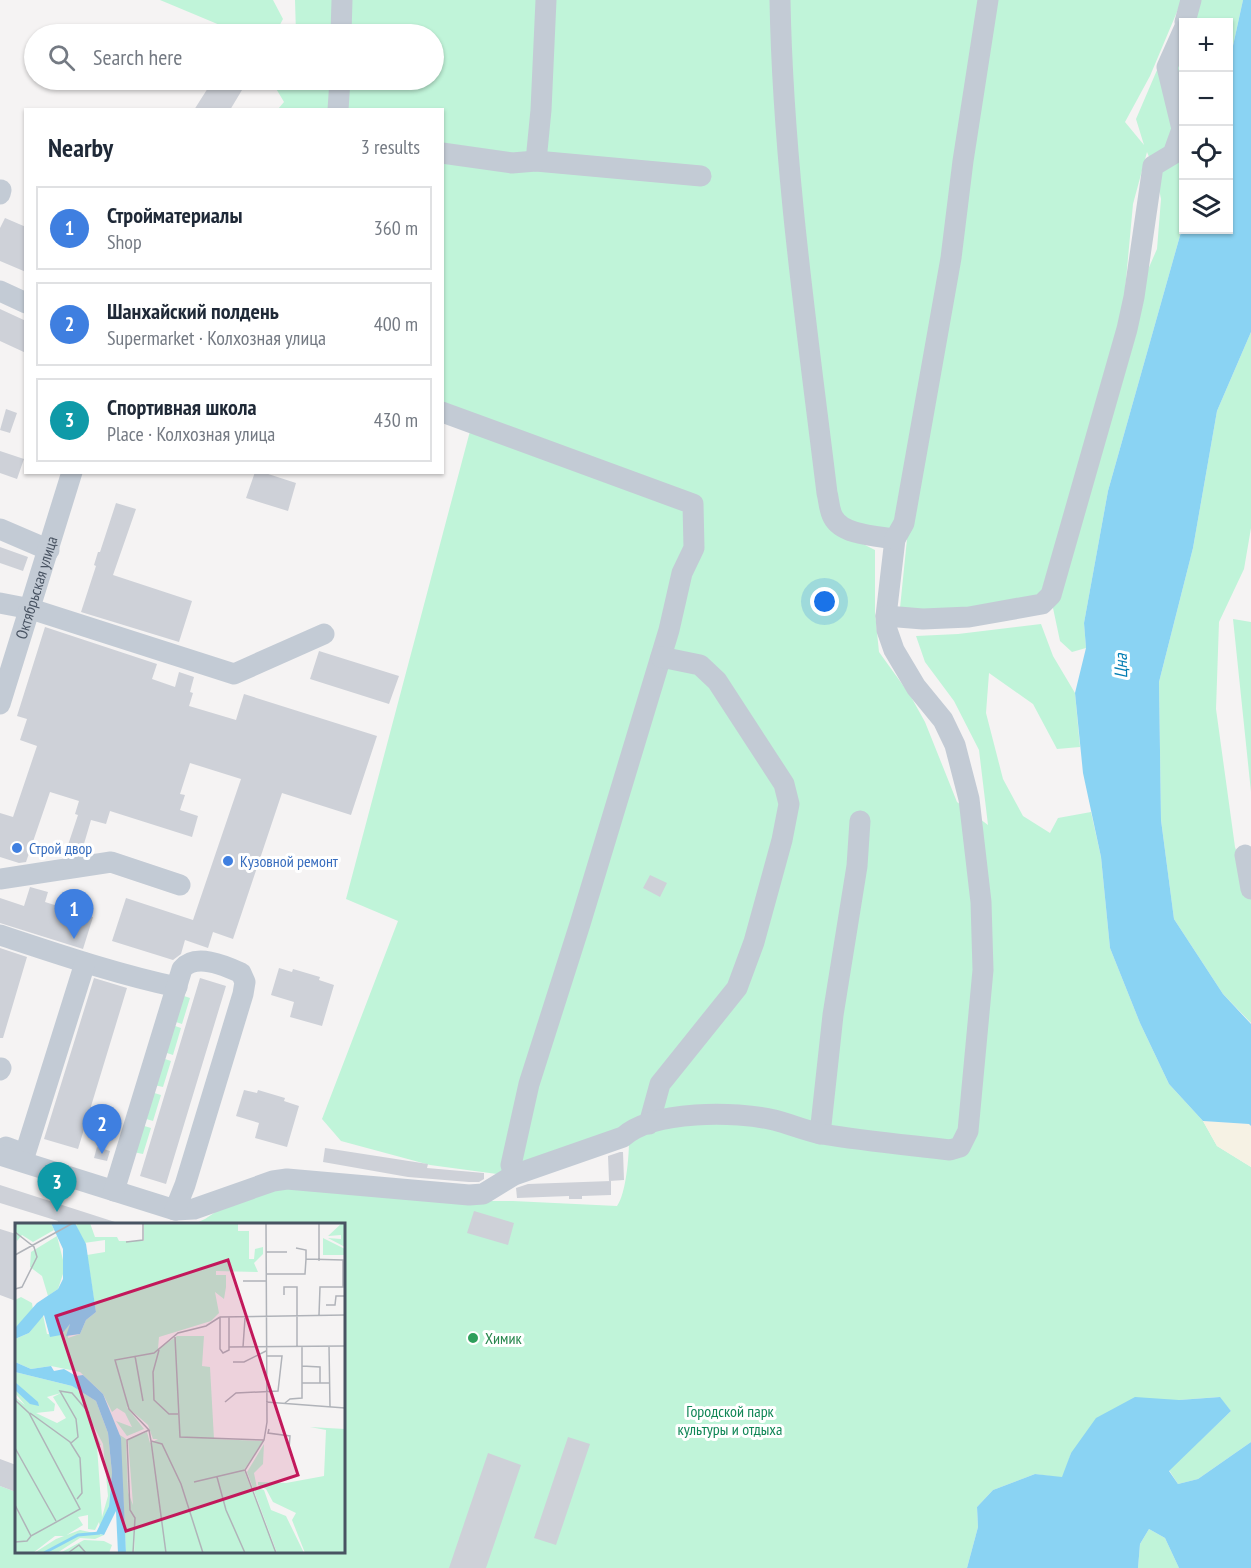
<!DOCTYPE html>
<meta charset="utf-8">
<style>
body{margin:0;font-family:"PT Sans Narrow",sans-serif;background:#f2f2f3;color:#1f2937}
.controls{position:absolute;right:18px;top:18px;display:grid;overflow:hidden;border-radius:0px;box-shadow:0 2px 4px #0004}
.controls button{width:54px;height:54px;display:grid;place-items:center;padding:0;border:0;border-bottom:2px solid #e0e1e3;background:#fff;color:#1f2937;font:30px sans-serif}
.you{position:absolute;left:825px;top:602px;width:21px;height:21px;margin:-15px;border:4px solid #fff;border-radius:50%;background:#1a73e8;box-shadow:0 0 0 9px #1a73e833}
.badge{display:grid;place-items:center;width:39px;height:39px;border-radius:50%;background:#0e5cf4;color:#fff;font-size:20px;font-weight:700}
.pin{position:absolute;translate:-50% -50px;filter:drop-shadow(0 2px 3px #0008)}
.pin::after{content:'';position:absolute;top:32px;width:21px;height:18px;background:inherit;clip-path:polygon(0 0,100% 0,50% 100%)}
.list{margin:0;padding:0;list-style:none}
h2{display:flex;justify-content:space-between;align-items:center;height:78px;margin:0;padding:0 24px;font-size:26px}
h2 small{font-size:20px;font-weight:400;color:#747a83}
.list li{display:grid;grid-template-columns:39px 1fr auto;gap:18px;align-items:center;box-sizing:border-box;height:84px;margin:0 12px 12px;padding:0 12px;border:2px solid #e0e1e3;border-radius:0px}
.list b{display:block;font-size:22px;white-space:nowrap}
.list p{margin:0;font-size:20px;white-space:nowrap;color:#747a83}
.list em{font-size:20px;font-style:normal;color:#747a83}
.icon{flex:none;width:33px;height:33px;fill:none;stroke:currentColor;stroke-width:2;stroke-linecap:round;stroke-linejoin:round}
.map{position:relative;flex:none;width:1251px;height:1568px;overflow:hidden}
.search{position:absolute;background:#fff;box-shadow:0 2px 4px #0004;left:24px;top:24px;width:420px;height:66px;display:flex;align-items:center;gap:15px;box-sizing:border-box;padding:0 21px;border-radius:33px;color:#747a83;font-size:22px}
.panel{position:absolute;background:#fff;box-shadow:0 2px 4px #0004;left:24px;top:108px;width:420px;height:366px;border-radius:0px}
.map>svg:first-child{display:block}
.green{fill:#c0f4d9}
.sand{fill:#f6f2e4}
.water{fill:#8ad3f3}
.building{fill:#ced1d8}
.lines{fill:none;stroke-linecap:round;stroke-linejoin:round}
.minor{stroke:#c3cbd5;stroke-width:21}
.shop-dot{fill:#3f7fe0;stroke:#fff;stroke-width:2}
.leisure-dot{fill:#2e9e5b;stroke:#fff;stroke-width:2}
.labels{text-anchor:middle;stroke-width:6;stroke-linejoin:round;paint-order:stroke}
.street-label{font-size:16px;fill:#485362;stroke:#fff}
.shop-label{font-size:16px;fill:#366cbe;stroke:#fff;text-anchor:start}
.leisure-label{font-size:16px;fill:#27864d;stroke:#fff;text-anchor:start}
.park-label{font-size:16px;fill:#108656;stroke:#fff}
.water-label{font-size:18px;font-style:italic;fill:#027db3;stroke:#fff}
.inset-river{fill:none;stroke:#8ad3f3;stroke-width:3}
.inset-road{fill:none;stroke:#b0b3b9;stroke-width:1.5}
.view{fill:#c2185b;fill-opacity:0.15;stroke:#c2185b;stroke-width:3}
.inset-edge{fill:none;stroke:#485362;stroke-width:3}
</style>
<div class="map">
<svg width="1251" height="1568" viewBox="0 0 1251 1568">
<rect width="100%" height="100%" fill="#f5f3f3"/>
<path class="green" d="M 160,0 L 273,0 L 283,19 L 275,34 L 239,33 Z
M 295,0 L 336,0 L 334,34 L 296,34 Z
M 346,0 L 1182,0 L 1150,76 L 1125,122 L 1144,145 L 1136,119 L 1187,0 L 1243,0 L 1229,64 L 1228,22 L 1184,22 L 1183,225 L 1108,491 L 1084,623 L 1086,648 L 1072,652 L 1060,641 L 1053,608 L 1143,281 L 1157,249 L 1161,199 L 1156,174 L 1147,152 L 1133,204 L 1122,323 L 1039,600 L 966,611 L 900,608 L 908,529 L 845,535 L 875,550 L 875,612 L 879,652 L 910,695 L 925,722 L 957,802 L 988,825 L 979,750 L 954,701 L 925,662 L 916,636 L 958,634 L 1041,624 L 1053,656 L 1075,693 L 1080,747 L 1057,749 L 1033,704 L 989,673 L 986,713 L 1003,779 L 1023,816 L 1050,833 L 1058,818 L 1091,812 L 1101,857 L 1110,948 L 1140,1023 L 1169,1084 L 1203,1121 L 1217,1146 L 1251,1167 L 1251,1442 L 1198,1479 L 1178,1484 L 1169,1470 L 1231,1411 L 1219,1397 L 1179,1400 L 1071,1453 L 1063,1478 L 1035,1474 L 993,1490 L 977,1507 L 978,1527 L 967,1568 L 0,1568 L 0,1486 L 16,1492 L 16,1552 L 344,1552 L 344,1224 L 194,1224 L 205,1219 L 220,1209 L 278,1185 L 465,1201 L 513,1201 L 617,1206 C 626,1194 629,1157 629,1141 L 497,1174 L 430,1165 L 341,1141 L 322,1119 L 398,921 L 346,899 L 474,416 L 443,404 L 442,110 L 344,109 L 344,80 L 434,80 L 434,34 L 346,34 Z
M 271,80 L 332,80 L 331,109 L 278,109 L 284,102 Z
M 1251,332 L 1251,528 L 1244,569 L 1219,622 L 1216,709 L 1235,847 L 1251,894 L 1251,1023 L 1223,994 L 1174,919 L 1161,820 L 1159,682 L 1193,548 L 1217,411 Z
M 1233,619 L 1251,622 L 1251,792 Z
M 181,995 L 190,998 L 182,1024 L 173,1021 Z
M 172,1025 L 181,1028 L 173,1055 L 164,1052 Z
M 162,1058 L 171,1061 L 163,1087 L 154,1085 Z
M 151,1092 L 161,1095 L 153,1121 L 143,1118 Z
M 141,1125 L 151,1128 L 143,1154 L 133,1152 Z
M 1149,1529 L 1165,1538 L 1179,1568 L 1138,1568 L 1140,1544 Z"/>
<path class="sand" d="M 1203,1121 L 1249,1124 L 1251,1126 L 1251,1167 L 1217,1146 Z"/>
<path class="water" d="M 1243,0 L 1251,0 L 1251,332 L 1217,411 L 1193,548 L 1159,682 L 1161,820 L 1174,919 L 1223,994 L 1251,1024 L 1251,1126 L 1249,1124 L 1203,1121 L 1169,1084 L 1140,1023 L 1110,948 L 1101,857 L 1083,773 L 1075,693 L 1086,648 L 1084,623 L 1108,491 L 1183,225 L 1184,230 L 1228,230 L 1229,64 Z
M 1135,1397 L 1179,1400 L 1220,1397 L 1231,1411 L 1169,1471 L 1178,1484 L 1198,1479 L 1251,1442 L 1251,1568 L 1179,1568 L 1165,1538 L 1149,1529 L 1140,1544 L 1138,1568 L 967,1568 L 978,1527 L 977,1507 L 993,1490 L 1035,1474 L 1062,1477 L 1071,1453 L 1096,1418 Z"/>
<path class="building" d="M 213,80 L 248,80 L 230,110 L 194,110 Z
M 5,218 L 26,227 L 26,272 L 0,261 L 0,228 Z
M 0,309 L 26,321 L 26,353 L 0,341 Z
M 6,409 L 17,413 L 10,433 L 0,430 Z
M 0,451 L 24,459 L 17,479 L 0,473 Z
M 255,472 L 262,472 L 296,483 L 288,511 L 246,498 Z
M 116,503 L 136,509 L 113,575 L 192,601 L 179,642 L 81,612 L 96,566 L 94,565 L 98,552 L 100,552 Z
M 0,547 L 28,557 L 23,571 L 0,563 Z
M 45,627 L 157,664 L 152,679 L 175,687 L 179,672 L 194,677 L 190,692 L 193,693 L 189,706 L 236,720 L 244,694 L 377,736 L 351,815 L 282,793 L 233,939 L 213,932 L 208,948 L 185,940 L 181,954 L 173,960 L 112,941 L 126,898 L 193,920 L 241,779 L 190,763 L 180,794 L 185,795 L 180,810 L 198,816 L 192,837 L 110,811 L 106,824 L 91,820 L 81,854 L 70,855 L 65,854 L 78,815 L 75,814 L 79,801 L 50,792 L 26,862 L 19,863 L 0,857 L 0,813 L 13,817 L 37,746 L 20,740 L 27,719 L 17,716 Z
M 319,651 L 399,676 L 389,704 L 310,679 Z
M 650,875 L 667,883 L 660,897 L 643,888 Z
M 30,887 L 48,892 L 45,902 L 93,917 L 83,949 L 0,923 L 0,898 L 24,906 Z
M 0,948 L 27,957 L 3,1038 L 0,1038 Z
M 279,968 L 292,972 L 293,969 L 320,977 L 319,980 L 334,985 L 322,1026 L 290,1017 L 294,1002 L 271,995 Z
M 94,978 L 127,988 L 78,1149 L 44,1139 Z
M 200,978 L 226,986 L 166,1184 L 140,1176 Z
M 244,1090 L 257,1093 L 258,1090 L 285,1098 L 284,1101 L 299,1106 L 287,1147 L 255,1138 L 259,1123 L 236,1116 Z
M 97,1147 L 110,1151 L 107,1161 L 94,1158 Z
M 325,1148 L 428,1164 L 427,1168 L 484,1173 L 484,1179 L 479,1182 L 469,1182 L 408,1177 L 323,1162 Z
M 620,1152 L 623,1152 L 624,1180 L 609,1181 L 608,1156 Z
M 611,1181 L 611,1195 L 582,1196 L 582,1199 L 569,1199 L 569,1196 L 517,1198 L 516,1188 L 528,1184 Z
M 0,1185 L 115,1222 L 115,1224 L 57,1224 L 58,1221 L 0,1203 Z
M 474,1211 L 514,1223 L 508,1245 L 467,1233 Z
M 0,1229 L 16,1234 L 16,1301 L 0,1295 Z
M 568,1437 L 590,1444 L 556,1545 L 534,1538 Z
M 488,1453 L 521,1465 L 486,1568 L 449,1568 Z
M 0,1459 L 16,1465 L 16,1492 L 0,1486 Z"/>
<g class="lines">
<g class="minor">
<path d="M 780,0 C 783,165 807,329 827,493 C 829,500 829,510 833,517 C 842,535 876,536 895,539 L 886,616"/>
<path d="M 1185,22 L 1191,0"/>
<path d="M 341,34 L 342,0"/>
<path d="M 338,110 L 340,80"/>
<path d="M 442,153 L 512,163 L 536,161 L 701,176"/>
<path d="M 536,161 L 541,110 L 546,0"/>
<path d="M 0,194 L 1,190"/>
<path d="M 0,291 L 26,303"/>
<path d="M 442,412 L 693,504 L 694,548 L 682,573 L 669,630 L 580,924 L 529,1084 L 511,1165 L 514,1175"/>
<path d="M 0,529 L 49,550"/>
<path d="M 895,539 L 904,523 L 951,258 L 963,161 L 988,0"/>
<path d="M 0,603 L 31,609 L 234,674 L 324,634"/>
<path id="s1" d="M 0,704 L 72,472"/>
<path d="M 1245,855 L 1251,889"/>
<path d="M 0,879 L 111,862 L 180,885"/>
<path d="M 0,935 C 58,954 116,974 177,987"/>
<path d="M 0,1070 L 1,1068"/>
<path d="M 649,1124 L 660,1084 L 737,988 L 754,942 L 782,840 L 789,804 L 784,784 L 717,681 L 700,665 L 661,657"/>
<path d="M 820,1134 L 833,1015 L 857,866 L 860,821"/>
<path d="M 6,1147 L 25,1154 L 85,963"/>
<path d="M 0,1155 L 175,1210 L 194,1209 L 273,1181 L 287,1179 L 469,1195 L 483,1194 L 514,1175 L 623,1137 C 653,1110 736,1111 774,1120 C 790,1124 806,1131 822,1134 C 864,1141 908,1145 950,1150 L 960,1147 L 968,1131 L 983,970 L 981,902 L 969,799 L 955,745 L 943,720 L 916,687 L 894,650 L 887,630 L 886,616 L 923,619 L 969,617 L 1042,604 L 1051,595 L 1127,329 L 1134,297 L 1153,166 L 1173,154 L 1182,129 L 1167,67 L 1184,29"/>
<path d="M 114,1191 L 182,969 C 195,953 224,965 241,973 L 245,982 L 243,994 L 185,1185 L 175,1210"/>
</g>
</g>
<g class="shop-dot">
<circle cx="17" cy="848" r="6"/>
<circle cx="228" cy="861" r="6"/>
</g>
<circle class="leisure-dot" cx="473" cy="1338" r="6"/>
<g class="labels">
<g class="street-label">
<text dy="6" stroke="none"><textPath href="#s1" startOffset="122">Октябрьская улица</textPath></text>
</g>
<g class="shop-label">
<text x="29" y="854">Строй двор</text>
<text x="240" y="867">Кузовной ремонт</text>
</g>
<g class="leisure-label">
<text x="485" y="1344">Химик</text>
</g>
<g class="park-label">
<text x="730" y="1417">Городской парк<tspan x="730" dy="18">культуры и отдыха</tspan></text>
</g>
<g class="water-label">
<text transform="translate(1121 666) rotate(-91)" y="6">Цна</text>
</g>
</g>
<g transform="translate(15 1223)">
<rect width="330" height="330" fill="#f5f3f3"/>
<path d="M 0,0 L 36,0 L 39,7 L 18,19 L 7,12 L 2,18 ZM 64,0 L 75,0 L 80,14 L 102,14 L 104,18 L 129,18 L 129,0 L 223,0 L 223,8 L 234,8 L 234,36 L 239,36 L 240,26 L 248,24 L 248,31 L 239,40 L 243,49 L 201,48 L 201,52 L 211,52 L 211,64 L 209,76 L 200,69 L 204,90 L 196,98 L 144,114 L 143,126 L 162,113 L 189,113 L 187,143 L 195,144 L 199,216 L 248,218 L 229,247 L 261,330 L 119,330 L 120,310 L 118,330 L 111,330 L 105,212 L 111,216 L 113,269 L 118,282 L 113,216 L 132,209 L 135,220 L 143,216 L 138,216 L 133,202 L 111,183 L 129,206 L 112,213 L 101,198 L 117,204 L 110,190 L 102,185 L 97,189 L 88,171 L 65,149 L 36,143 L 16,146 L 0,139 L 0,116 L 14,110 L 28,92 L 32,111 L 45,112 L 55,101 L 53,115 L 65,111 L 71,97 L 81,89 L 72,32 L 90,29 L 90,17 L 69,20 L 61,2 ZM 327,0 L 330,0 L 330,24 L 313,15 L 326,16 L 326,12 L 313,13 ZM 42,13 L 50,45 L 43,66 L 33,73 L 27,53 L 15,44 L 16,29 ZM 308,15 L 330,26 L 330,32 L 308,32 ZM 6,74 L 17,80 L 18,87 L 0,105 L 0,77 ZM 0,149 L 57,163 L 81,178 L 93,210 L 97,250 L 94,283 L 85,304 L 84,299 L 80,307 L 73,306 L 73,292 L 63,294 L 68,302 L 50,313 L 40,313 L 18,330 L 0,330 L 0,174 L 10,182 L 0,170 L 0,166 L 11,170 L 0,159 ZM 46,170 L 38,174 L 51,195 L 42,200 L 21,190 L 39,188 L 40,181 L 32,174 ZM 68,183 L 88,221 L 93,273 L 87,294 L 82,223 L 86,222 ZM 295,204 L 330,206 L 330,330 L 290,330 L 277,297 L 281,290 L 258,279 L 251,266 L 243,262 L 243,259 L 271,260 L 309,253 L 311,207 ZM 249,221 L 248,241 L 239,250 L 242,265 L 249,267 L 256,287 L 271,293 L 289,330 L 262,330 L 232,249 ZM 65,307 L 89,312 L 80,316 L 65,315 L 42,330 L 19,330 L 41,316 ZM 69,317 L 89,318 L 97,322 L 94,330 L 45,330 Z" fill="#c0f4d9" fill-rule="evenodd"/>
<path d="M 36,0 L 60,0 L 71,21 L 81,89 L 71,97 L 65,111 L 51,113 L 55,101 L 46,112 L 35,114 L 29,92 L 14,110 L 0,116 L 0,105 L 22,80 L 43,66 L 48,56 L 48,26 ZM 0,139 L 16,146 L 36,143 L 39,148 L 49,146 L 61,153 L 68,152 L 88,171 L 106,215 L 111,330 L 103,330 L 101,288 L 89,312 L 81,310 L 94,283 L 97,250 L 93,210 L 81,178 L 57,163 L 0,149 ZM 0,159 L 23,179 L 24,183 L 15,181 L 1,168 Z" fill="#8ad3f3"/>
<path class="inset-river" d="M 29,330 L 63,312 L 85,310"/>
<path class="inset-road" d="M 251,0 L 252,199 L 249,217 L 230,247 L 261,330M 304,0 L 304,38M 111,19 L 128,17 L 128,0M 281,25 L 291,27 L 291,36M 251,29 L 272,29M 0,32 L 58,0M 251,51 L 290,51 L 291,36 L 328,37 L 328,64 L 305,64 L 304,92M 0,53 L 0,73M 228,58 L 251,58M 0,66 L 7,64 L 22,34 L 19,24 L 0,9 L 1,0M 269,72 L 269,64 L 282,64 L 282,123M 311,82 L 320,82 L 321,73 L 330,73M 205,94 L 330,92M 205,94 L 205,126 L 208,130 L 214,127 L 214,94M 160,114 L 165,214 L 249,217M 314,123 L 315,184M 214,124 L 330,123M 228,124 L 230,95M 144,127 L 138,149 L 139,177 L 154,191 L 163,191M 120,133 L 128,178M 218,139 L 229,139 L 251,128M 287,143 L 305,144 L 305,160M 287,160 L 315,160M 0,177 L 14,190 L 65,286 L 16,313 L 0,282M 210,179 L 221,170 L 263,168 L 267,133 L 251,133M 251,179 L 330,185M 270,180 L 275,176 L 287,175 L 287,123M 15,190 L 55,219 L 65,235 L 67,270 L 62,276M 254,206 L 253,210 L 275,213 L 274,226M 134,207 L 136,218 L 147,221 L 166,261 L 188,330M 136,218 L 151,330M 56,220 L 63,214 L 61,196 L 45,168 L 57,170 L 74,190M 0,225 L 41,298M 202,254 L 211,287 L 230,330M 179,259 L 230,247M 0,319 L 12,318 L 16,313M 53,330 L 64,322 L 71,330M 118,330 L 120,295 L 115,287 L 112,217 L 134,207 L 114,186 L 100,137 L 139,130 L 163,110 L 191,103 L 205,94"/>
<path class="view" d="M 213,37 L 283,252 L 111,308 L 41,93 Z"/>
<rect width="330" height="330" class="inset-edge"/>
</g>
</svg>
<div class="controls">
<button>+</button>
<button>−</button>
<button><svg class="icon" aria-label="locate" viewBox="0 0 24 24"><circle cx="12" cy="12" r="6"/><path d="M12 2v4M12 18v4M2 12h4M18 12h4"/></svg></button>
<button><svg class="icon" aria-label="layers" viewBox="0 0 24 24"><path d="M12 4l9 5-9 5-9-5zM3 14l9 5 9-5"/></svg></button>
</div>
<div class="you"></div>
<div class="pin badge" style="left:74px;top:939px;background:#3f7fe0">1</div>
<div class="pin badge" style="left:102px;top:1154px;background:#3f7fe0">2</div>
<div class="pin badge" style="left:57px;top:1212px;background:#0f9aa8">3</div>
<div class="search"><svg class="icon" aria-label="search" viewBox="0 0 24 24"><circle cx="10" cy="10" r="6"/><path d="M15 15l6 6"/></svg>Search here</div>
<section class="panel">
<h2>Nearby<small>3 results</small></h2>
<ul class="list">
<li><span class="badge" style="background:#3f7fe0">1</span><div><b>Стройматериалы</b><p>Shop</p></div><em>360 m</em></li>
<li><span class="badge" style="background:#3f7fe0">2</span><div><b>Шанхайский полдень</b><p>Supermarket · Колхозная улица</p></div><em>400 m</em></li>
<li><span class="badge" style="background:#0f9aa8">3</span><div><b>Спортивная школа</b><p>Place · Колхозная улица</p></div><em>430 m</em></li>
</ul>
</section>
</div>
